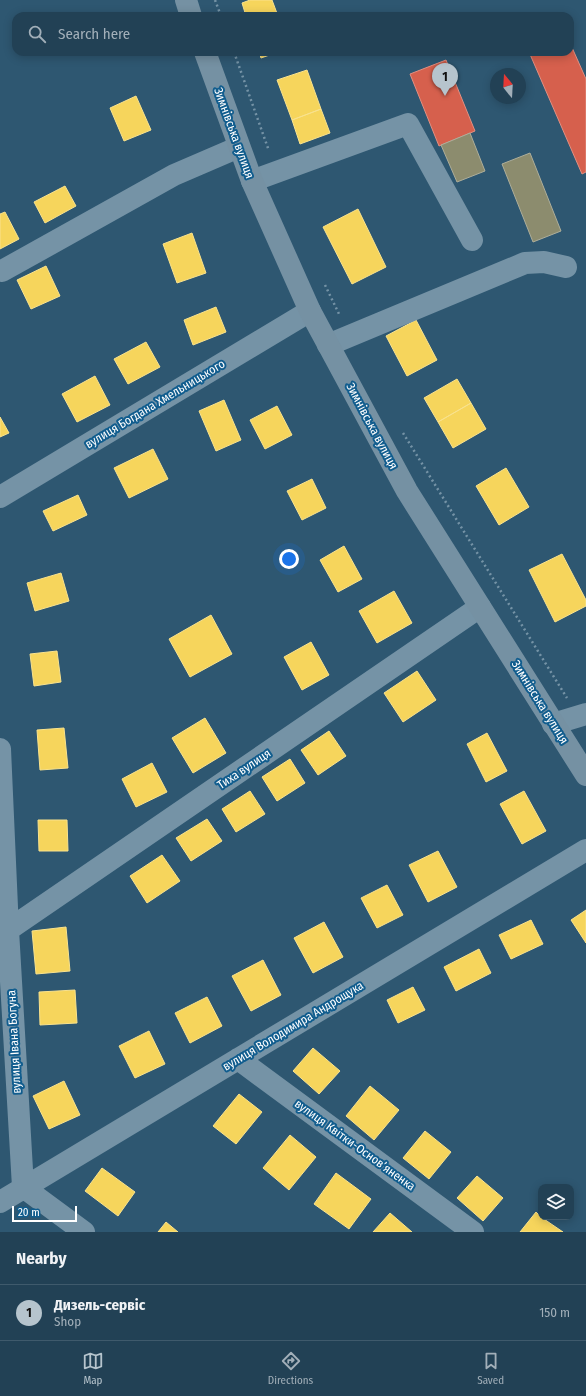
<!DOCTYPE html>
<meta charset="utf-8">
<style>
body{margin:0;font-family:"Fira Sans Condensed",sans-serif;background:#2a485b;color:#f1f3f6}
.controls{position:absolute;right:12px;bottom:12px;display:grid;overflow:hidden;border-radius:8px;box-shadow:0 2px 10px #0003}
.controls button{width:36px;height:36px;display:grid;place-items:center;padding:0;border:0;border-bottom:1px solid #3f5a6c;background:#224155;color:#f1f3f6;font:20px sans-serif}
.compass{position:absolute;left:490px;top:68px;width:36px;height:36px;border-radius:50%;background:#224155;box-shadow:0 2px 10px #0003;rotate:342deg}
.scale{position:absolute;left:12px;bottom:10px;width:65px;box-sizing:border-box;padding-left:4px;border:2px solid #fff;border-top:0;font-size:11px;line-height:14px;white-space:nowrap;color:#fff;-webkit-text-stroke:3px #115d8e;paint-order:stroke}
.you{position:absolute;left:289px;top:559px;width:14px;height:14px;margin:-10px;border:3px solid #fff;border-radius:50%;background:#1a73e8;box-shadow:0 0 0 6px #1a73e833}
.badge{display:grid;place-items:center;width:26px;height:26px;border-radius:50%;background:#b6c4cd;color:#111;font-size:13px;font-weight:700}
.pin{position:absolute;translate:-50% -33px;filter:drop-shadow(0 1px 2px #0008)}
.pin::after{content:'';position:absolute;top:21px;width:14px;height:12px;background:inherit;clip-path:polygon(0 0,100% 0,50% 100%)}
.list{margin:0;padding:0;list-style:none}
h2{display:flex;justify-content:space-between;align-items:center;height:52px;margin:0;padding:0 16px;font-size:17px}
h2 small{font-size:13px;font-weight:400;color:#a2afb9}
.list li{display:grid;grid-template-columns:26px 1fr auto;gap:12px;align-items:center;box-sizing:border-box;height:56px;padding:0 16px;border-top:1px solid #3f5a6c}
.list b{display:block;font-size:15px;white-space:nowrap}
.list p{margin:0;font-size:13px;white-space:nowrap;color:#a2afb9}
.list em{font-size:13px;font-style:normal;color:#a2afb9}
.icon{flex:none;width:22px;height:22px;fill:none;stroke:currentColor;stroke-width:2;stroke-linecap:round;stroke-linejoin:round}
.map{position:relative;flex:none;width:586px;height:1232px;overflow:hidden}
.search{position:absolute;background:#224155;box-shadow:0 2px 10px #0003;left:12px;right:12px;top:12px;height:44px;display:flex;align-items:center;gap:10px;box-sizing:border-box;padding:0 14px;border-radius:12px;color:#a2afb9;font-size:15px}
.sheet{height:108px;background:#224155}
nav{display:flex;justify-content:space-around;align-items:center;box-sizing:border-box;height:56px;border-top:1px solid #3f5a6c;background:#224155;font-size:11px;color:#a2afb9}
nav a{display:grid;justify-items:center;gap:2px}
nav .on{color:#b6c4cd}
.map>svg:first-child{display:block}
.homes{fill:#f6d55c;stroke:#f9e28d}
.shops{fill:#d6604d;stroke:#e29082}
.industry{fill:#8c8c6e;stroke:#aeae9a}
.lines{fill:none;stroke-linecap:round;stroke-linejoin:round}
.path{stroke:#7593a6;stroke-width:2.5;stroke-dasharray:2 3;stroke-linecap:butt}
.minor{stroke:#7593a6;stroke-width:22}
.major{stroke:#7591a3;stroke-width:22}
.labels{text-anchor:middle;stroke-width:4;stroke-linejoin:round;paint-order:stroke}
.street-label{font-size:12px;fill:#fff;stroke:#115d8e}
</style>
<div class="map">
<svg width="586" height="1232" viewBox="0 0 586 1232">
<rect width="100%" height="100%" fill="#2e5771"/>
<path class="homes" d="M 250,0 L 272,0 L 278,16 L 246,16 L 242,3 Z
M 259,52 L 278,52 L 261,58 Z
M 307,70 L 321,109 L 292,120 L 277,80 Z
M 136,96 L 151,130 L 124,141 L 110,108 Z
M 321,109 L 330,133 L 300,144 L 292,120 Z
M 65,186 L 76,206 L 45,223 L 34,202 Z
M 358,209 L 386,267 L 352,284 L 323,227 Z
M 5,212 L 19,239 L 0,249 L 0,214 Z
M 192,233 L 206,273 L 177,283 L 163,244 Z
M 46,266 L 60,296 L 31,309 L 17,280 Z
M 216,307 L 226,332 L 193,345 L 184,320 Z
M 416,320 L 437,360 L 407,376 L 386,336 Z
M 146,342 L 160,367 L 128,384 L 114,359 Z
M 95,376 L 110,405 L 77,422 L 62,394 Z
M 457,379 L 471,403 L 438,422 L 424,398 Z
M 224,400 L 241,440 L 216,451 L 199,411 Z
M 471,403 L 486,429 L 453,448 L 438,422 Z
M 277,406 L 292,435 L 265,449 L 250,420 Z
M 0,417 L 9,433 L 0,437 Z
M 153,449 L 168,479 L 129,498 L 114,468 Z
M 506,468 L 529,507 L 499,525 L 476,486 Z
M 312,479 L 326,508 L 302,520 L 287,491 Z
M 78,495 L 87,515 L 53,531 L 43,511 Z
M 344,546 L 362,579 L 338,592 L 320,560 Z
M 562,554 L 586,600 L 586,606 L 555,622 L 529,570 Z
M 61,573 L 69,601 L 35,611 L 27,583 Z
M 394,591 L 412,623 L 377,643 L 359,611 Z
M 211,615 L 232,654 L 190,677 L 169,639 Z
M 311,642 L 329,675 L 302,690 L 284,657 Z
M 57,651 L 61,682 L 34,686 L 30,654 Z
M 417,671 L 436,700 L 403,722 L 384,693 Z
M 205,718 L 226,753 L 193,773 L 172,738 Z
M 64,728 L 68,768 L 40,770 L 37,730 Z
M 329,731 L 346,756 L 318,775 L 301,750 Z
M 487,733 L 507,771 L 486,782 L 467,744 Z
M 290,759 L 305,783 L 277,801 L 262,777 Z
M 152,763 L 167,792 L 136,807 L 122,779 Z
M 250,791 L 265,814 L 236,832 L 222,809 Z
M 524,791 L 546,831 L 522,844 L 500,804 Z
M 207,819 L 222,841 L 191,861 L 176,838 Z
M 38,820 L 67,820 L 68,851 L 39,851 Z
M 438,851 L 457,887 L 428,902 L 409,865 Z
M 162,855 L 180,881 L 147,903 L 130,876 Z
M 387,885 L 403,915 L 377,928 L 361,898 Z
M 586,910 L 586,943 L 571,920 Z
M 531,920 L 543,944 L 511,959 L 499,935 Z
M 324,922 L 343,957 L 313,973 L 294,938 Z
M 66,927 L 70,971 L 36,974 L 32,931 Z
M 479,949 L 491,973 L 456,991 L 444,967 Z
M 263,960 L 281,995 L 251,1011 L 232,976 Z
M 413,987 L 425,1010 L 398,1023 L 387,1000 Z
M 75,990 L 77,1023 L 40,1025 L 39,992 Z
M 207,997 L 222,1026 L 190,1043 L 175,1013 Z
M 149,1031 L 165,1064 L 135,1078 L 119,1046 Z
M 313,1048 L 340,1071 L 319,1094 L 293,1071 Z
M 64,1081 L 80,1115 L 49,1129 L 33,1096 Z
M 370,1086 L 399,1110 L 374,1140 L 346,1116 Z
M 239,1094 L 262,1112 L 236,1144 L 213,1126 Z
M 425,1131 L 451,1152 L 429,1179 L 403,1158 Z
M 290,1135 L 316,1157 L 289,1190 L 263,1168 Z
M 102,1168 L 135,1192 L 118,1216 L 85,1191 Z
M 336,1173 L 371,1199 L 349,1229 L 314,1204 Z
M 477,1176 L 503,1198 L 483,1221 L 457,1198 Z
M 536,1212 L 541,1217 L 563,1232 L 520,1232 Z
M 390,1213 L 412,1232 L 373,1232 Z
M 166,1222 L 178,1232 L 158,1232 Z"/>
<path class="shops" d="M 570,43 L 586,79 L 586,172 L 582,174 L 529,52 L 570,52 Z
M 446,60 L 475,131 L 439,146 L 410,74 Z"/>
<path class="industry" d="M 470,133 L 485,171 L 457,182 L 441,145 Z
M 530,153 L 561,231 L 533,242 L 502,164 Z"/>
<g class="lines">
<path class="path" d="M 215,0 L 221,16
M 234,52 L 269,151
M 325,285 L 340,316
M 403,433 L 567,698"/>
<path class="minor" d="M 252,181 L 408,124 L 472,240
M 2,271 L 174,175 L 239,147
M 328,345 L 525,263 L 544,262 L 566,267
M 0,497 L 310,311
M 553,724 L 586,714
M 0,749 L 8,930 L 23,1187 L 84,1232
M 8,930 L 480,607
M 238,1059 L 473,1232
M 0,1202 L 586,850"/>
<path class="major" d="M 186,0 L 191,16
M 205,52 L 252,181 L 310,311 L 407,491 L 586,775"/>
</g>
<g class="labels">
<g class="street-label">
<text transform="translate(234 133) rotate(70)" y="4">Зимнівська вулиця</text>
<text transform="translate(155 404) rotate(-31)" y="4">вулиця Богдана Хмельницького</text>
<text transform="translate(372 426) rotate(62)" y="4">Зимнівська вулиця</text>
<text transform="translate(540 702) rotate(58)" y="4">Зимнівська вулиця</text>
<text transform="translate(244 769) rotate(-34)" y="4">Тиха вулиця</text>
<text transform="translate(293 1026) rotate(-31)" y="4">вулиця Володимира Андрощука</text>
<text transform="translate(14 1042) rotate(-93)" y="4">вулиця Івана Богуна</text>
<text transform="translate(355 1145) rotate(36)" y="4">вулиця Квітки-Основʼяненка</text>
</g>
</g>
</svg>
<div class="controls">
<button><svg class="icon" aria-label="layers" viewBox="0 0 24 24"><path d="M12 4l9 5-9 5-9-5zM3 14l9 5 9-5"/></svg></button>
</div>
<svg class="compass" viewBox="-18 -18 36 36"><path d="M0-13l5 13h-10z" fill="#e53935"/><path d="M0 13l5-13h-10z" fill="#a2afb9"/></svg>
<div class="scale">20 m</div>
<div class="you"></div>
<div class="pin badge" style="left:445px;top:96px">1</div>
<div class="search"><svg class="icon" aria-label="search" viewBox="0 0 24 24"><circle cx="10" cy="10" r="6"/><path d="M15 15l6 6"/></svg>Search here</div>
</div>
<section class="sheet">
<h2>Nearby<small></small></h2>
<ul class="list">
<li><span class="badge">1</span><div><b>Дизель-сервіс</b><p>Shop</p></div><em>150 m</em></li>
</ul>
</section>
<nav>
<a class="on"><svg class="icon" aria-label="map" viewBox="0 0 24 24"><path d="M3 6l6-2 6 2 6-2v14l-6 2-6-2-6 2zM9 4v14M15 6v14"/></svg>Map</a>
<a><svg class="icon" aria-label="directions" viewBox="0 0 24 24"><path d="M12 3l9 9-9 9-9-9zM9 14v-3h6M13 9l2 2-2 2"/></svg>Directions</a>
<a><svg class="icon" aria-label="saved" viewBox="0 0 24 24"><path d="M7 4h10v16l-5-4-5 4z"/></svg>Saved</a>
</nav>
